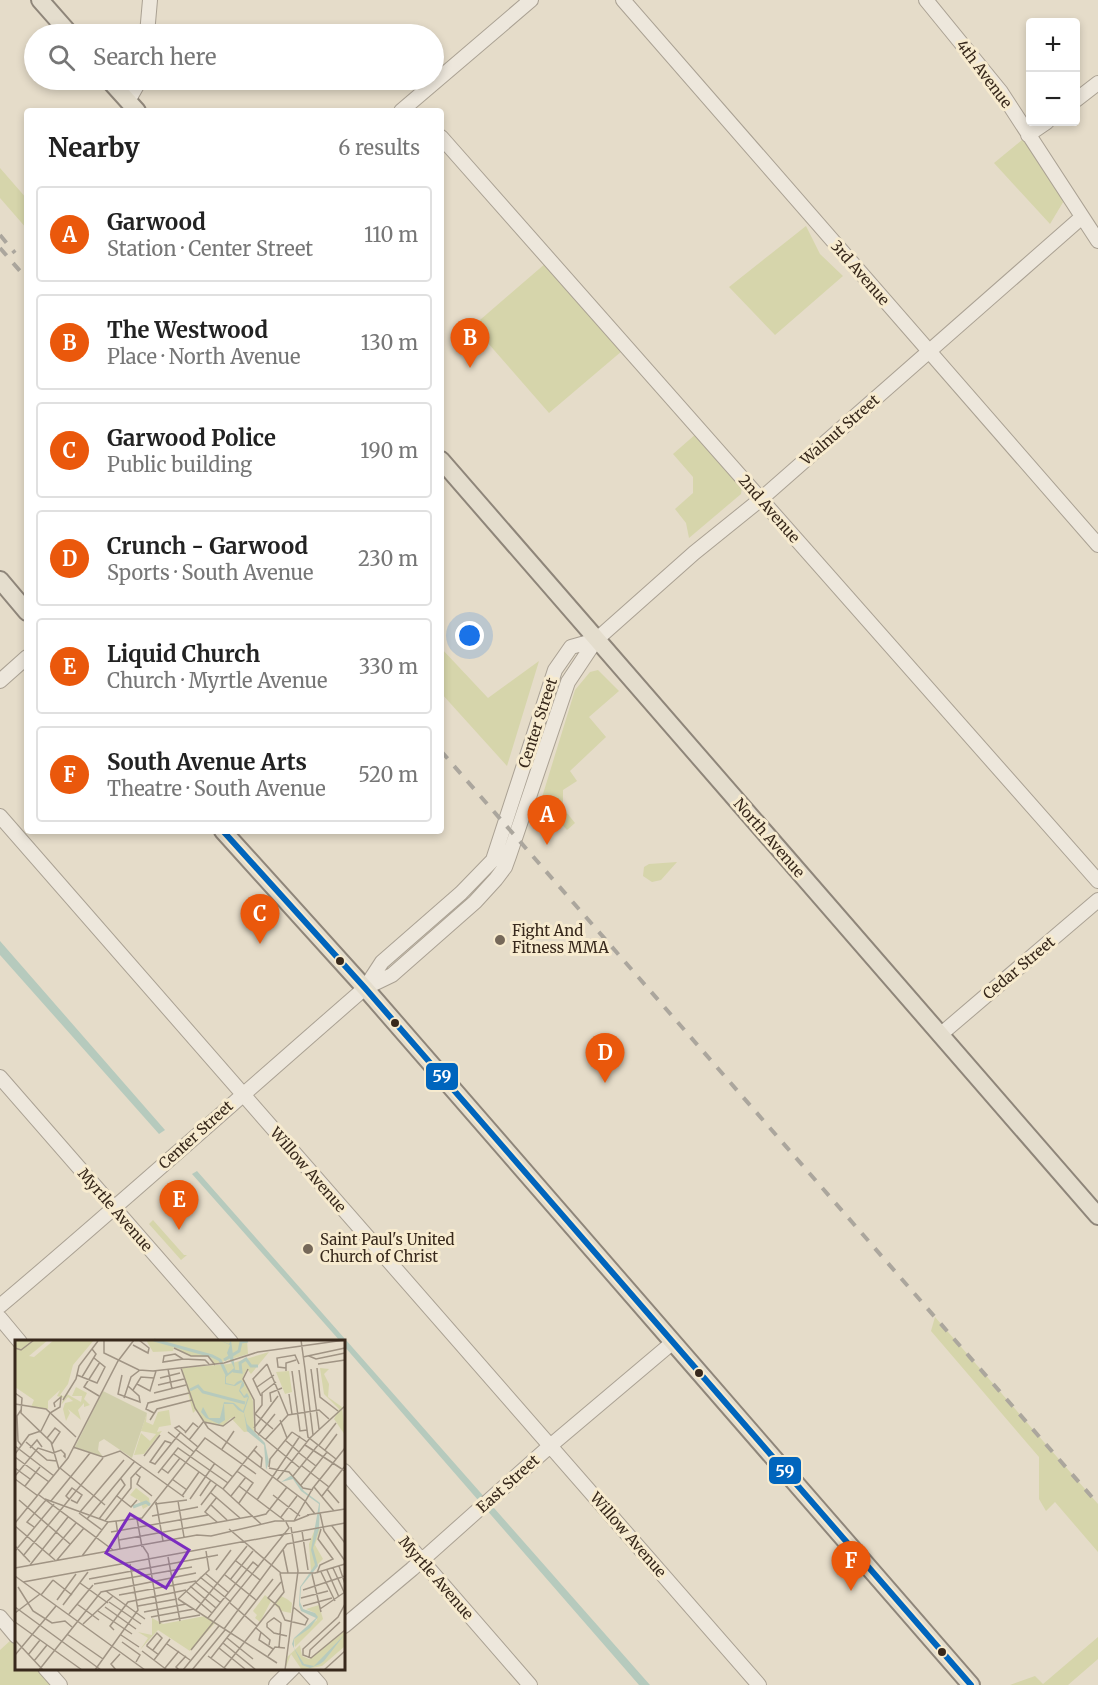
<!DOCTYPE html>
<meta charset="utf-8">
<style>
body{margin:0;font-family:Merriweather,serif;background:#f2f2f2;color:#222}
.controls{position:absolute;right:18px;top:18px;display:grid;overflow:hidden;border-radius:6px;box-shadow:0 3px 9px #0003}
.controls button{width:54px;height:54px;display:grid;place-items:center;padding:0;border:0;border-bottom:2px solid #e0e0e0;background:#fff;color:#222;font:30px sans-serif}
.you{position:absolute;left:470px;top:636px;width:21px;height:21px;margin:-15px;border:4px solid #fff;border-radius:50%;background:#1a73e8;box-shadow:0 0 0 9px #1a73e833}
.badge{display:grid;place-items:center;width:39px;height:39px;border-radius:50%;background:#ea580c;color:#fff;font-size:20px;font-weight:700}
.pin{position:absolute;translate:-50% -50px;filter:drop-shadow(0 2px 3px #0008)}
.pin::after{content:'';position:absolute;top:32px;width:21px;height:18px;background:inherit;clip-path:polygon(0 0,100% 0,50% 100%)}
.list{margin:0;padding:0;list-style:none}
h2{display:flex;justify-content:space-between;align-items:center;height:78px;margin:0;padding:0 24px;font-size:26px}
h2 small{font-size:20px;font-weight:400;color:#767676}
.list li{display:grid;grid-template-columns:39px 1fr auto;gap:18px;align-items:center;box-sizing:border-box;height:96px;margin:0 12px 12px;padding:0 12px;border:2px solid #e0e0e0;border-radius:6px}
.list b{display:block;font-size:22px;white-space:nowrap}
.list p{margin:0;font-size:20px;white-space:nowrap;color:#767676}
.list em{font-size:20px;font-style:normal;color:#767676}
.icon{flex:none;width:33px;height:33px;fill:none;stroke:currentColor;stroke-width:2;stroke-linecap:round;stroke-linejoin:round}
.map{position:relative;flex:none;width:1098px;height:1685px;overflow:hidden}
.search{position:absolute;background:#fff;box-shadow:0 3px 9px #0003;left:24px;top:24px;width:420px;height:66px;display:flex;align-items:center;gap:15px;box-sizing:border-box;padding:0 21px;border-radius:33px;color:#767676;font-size:22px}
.panel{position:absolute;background:#fff;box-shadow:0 3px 9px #0003;left:24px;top:108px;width:420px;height:726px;border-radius:6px}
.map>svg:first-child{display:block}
.green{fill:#d6d5ab}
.water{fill:#b6cabd}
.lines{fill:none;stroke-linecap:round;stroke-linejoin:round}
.minor-casing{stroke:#aaa193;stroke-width:16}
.major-casing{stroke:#8f867a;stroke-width:20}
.minor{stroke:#ede7dc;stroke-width:14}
.major{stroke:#e4ddcd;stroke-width:16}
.rail{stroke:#aba69d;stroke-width:4;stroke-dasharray:10 10;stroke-linecap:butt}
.bus-1-casing{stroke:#f7ebcf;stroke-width:10}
.bus-1{stroke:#0065bd;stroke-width:6}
.poi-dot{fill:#756859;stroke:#f7ebcf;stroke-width:2}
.bus-dot{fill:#38291c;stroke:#f7ebcf;stroke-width:2}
.labels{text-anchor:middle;stroke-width:6;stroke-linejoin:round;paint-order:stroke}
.street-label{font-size:15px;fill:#38291c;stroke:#f7ebcf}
.poi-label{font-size:15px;fill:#38291c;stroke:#f7ebcf;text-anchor:start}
.inset-river{fill:none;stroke:#b6cabd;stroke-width:3}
.inset-road{fill:none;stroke:#a09484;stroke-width:1.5}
.view{fill:#7b2cbf;fill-opacity:0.15;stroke:#7b2cbf;stroke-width:3}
.inset-edge{fill:none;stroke:#38291c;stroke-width:3}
.line-badge{stroke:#f7ebcf;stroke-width:2}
.badge-label{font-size:16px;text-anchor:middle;font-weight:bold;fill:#fff}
</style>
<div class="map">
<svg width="1098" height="1685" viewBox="0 0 1098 1685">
<rect width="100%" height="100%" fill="#e5dcc9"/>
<path class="green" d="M 1028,135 L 1065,199 L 1050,224 L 994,163 Z
M 0,168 L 27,199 L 27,229 L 0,198 Z
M 806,226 L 820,254 L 843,276 L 775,335 L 729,287 Z
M 546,263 L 622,351 L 549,413 L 473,326 Z
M 697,433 L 742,487 L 741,494 L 689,538 L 686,523 L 675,509 L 693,493 L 693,477 L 673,454 Z
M 441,648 L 488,698 L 539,661 L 507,766 L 441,693 Z
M 598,670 L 619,691 L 589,717 L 606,737 L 570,771 L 577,781 L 563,790 L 563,808 L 575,823 L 567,830 L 560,822 L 555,825 L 539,807 L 575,690 L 590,672 Z
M 677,862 L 661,880 L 652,882 L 643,876 L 644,867 L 649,864 Z
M 153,1220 L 184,1255 L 187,1255 L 181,1260 L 149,1224 Z
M 935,1317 L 1098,1504 L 1098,1552 L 1055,1502 L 1046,1511 L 1039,1499 L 1039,1457 L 931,1331 Z
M 1098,1637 L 1098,1659 L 1068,1685 L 1010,1685 L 1035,1676 L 1043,1684 Z
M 11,1640 L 16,1646 L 16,1668 L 36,1669 L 50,1685 L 0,1685 L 0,1650 Z"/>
<path class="water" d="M 0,941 L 165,1130 L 159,1134 L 0,955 Z
M 197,1171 L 650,1685 L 639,1685 L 344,1346 L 344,1342 L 340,1341 L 192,1174 Z"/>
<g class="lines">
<g class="minor-casing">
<path id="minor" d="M 623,0 L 1098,545
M 926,0 L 1001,92 L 1098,241
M 147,34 L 150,0
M 1076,100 L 1098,83
M 128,101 L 140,80
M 401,111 L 531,0
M 1028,135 L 1047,122
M 441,137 L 1098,881
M 0,681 L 27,657
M 0,816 L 759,1685
M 365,988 L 382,962 L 461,893 L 493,860 L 555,670 L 571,647 L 596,640
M 940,1035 L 1098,900
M 0,1077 L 231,1342
M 0,1306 C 123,1202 243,1094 365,988 L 392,975 L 475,902 L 496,879 L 505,867 L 509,856 L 568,682 L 596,640 L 694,553 L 761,499 L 1082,217
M 0,1318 L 20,1342
M 344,1471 L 530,1685
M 0,1617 L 16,1636
M 344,1626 L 412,1569 L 550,1446 L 672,1343
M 45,1668 L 60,1685
M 305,1668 L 320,1685
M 276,1685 L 293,1668"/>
</g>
<g class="major-casing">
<path id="major" d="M 40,0 L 70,34
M 109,80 L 137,111
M 441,460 L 1098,1216
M 0,580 L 27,612
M 223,831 L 365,988 L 971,1685"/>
</g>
<use href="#minor" class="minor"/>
<use href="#major" class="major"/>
<path class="rail" d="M 0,235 L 15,253
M 0,248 L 27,279
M 441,751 L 1098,1504"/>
<g class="bus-1-casing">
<path id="bus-1" d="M 223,831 L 365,988 L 971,1685"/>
</g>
<use href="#bus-1" class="bus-1"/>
</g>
<g class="poi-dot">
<circle cx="500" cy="940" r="6"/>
<circle cx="308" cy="1249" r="6"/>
</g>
<g class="bus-dot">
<circle cx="340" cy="961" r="5"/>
<circle cx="395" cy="1023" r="5"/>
<circle cx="699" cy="1373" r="5"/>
<circle cx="942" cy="1652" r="5"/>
</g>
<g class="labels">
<g class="street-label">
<text transform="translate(984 74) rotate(53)" y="5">4th Avenue</text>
<text transform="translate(860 273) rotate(49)" y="5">3rd Avenue</text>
<text transform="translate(840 430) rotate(-41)" y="5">Walnut Street</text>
<text transform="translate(769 509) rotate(49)" y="5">2nd Avenue</text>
<text transform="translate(538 723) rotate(-72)" y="5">Center Street</text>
<text transform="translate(769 838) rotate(49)" y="5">North Avenue</text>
<text transform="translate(1019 968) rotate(-40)" y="5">Cedar Street</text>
<text transform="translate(196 1135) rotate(-42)" y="5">Center Street</text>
<text transform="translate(308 1170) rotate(49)" y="5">Willow Avenue</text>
<text transform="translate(115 1210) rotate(49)" y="5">Myrtle Avenue</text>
<text transform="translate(508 1484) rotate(-42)" y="5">East Street</text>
<text transform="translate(628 1535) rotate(49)" y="5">Willow Avenue</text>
<text transform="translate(436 1578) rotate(49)" y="5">Myrtle Avenue</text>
</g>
<g class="poi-label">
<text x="512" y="936">Fight And<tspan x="512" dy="17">Fitness MMA</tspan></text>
<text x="320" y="1245">Saint Paul's United<tspan x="320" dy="17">Church of Christ</tspan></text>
</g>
</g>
<g transform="translate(15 1340)">
<rect width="330" height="330" fill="#e5dcc9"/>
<path d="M 0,0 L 33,0 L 14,16 L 19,17 L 39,0 L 79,0 L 58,25 L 53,44 L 45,55 L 50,57 L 52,54 L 66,62 L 67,56 L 57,56 L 61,47 L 72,53 L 69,59 L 75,65 L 69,67 L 69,63 L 63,70 L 66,80 L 53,69 L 55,73 L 51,81 L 48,69 L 50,63 L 58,61 L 53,57 L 46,65 L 49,58 L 42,56 L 45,50 L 33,61 L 33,69 L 16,67 L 19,60 L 0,47 ZM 131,0 L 232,0 L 233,14 L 200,24 L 195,17 L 176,16 L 159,7 L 158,11 L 138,12 ZM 254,12 L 236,34 L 232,29 L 228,37 L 238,61 L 239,91 L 229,92 L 216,78 L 208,86 L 189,82 L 181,70 L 178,73 L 167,28 L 214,24 ZM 305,28 L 314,29 L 309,34 L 314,44 L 313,57 L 327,67 L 330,95 L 319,79 L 324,69 L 309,54 ZM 274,31 L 277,52 L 270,54 L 261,32 ZM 154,70 L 156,85 L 144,87 L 142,92 L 147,91 L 129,114 L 119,115 L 126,93 L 135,101 L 141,94 L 126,91 L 132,73 L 131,82 L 138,85 L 143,72 ZM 121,148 L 134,158 L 135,165 L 128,169 L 125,161 L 115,155 ZM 300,189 L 305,189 L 300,205 L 308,219 L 296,231 L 294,204 ZM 250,255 L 260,264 L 266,256 L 272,259 L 277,263 L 276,273 L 266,271 L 256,261 L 245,282 L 240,278 L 242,275 L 238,271 ZM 304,265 L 308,279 L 280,307 L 279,299 L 302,280 L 300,273 L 291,269 ZM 190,276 L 200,283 L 175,311 L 143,290 L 125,310 L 133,298 L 123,292 L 137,295 L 137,278 L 148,284 ZM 330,291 L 330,306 L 307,326 L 287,330 L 276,314 L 271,327 L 271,318 L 285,305 L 287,316 L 294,319 Z" fill="#d6d5ab"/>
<path d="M 88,51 L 132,73 L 117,118 L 89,99 L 84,102 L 83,110 L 88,117 L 60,107 Z" fill="#d0ceab"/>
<path d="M 204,0 L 214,4 L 216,0 L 220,30 L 211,37 L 211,43 L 219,45 L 222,42 L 226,40 L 229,43 L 229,46 L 225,50 L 229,56 L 232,53 L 234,57 L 229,72 L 232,84 L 250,103 L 254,122 L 251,130 L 249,105 L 232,91 L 229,73 L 223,70 L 218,64 L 209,64 L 210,80 L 204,84 L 191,78 L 186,72 L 188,67 L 194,78 L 205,78 L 209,62 L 219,63 L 228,71 L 233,57 L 229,58 L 224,51 L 227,42 L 220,46 L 210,44 L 210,36 L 219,28 L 212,13 L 215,5 ZM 277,135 L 289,151 L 305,163 L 304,189 L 298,208 L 303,226 L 286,247 L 285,262 L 288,269 L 300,273 L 303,277 L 295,288 L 279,299 L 279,308 L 289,324 L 299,326 L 330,294 L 309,321 L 305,324 L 295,328 L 287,325 L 277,304 L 279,298 L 301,278 L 286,271 L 284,265 L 285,247 L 300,225 L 296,210 L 304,164 L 286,151 L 278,139 L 266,142 Z" fill="#b6cabd"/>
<path class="inset-river" d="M 139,0 L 197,16 L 205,20 L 212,35M 209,20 L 224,11 L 226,2 L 233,1M 218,31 L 226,32 L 225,23 L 231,19 L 236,26 L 243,26M 175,50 L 183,46 L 188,52 L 230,63M 118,167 L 131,162 L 135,165"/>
<path class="inset-road" d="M 89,0 L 89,13 L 124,30 L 138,31 L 209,23 L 243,12 L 330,0M 286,0 L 290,29M 118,5 L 133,13 L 134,8 L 124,0M 0,8 L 6,10 L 19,0M 159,8 L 176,16 L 193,16 L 200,25M 160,14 L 168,19 L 148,22 L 149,16 ZM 294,16 L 301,19 L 330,13M 288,17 L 330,8M 168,19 L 190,20 L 194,24M 252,24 L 273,75M 303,24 L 330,20M 166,28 L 180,68 L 193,88 L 290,161 L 300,174M 271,28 L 263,27 L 262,18 L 280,15 L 284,24M 302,28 L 305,57 L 323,71M 153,29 L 157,49M 233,29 L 228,39 L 239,60 L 240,91 L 285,128M 290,29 L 298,95M 296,29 L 304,89M 284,30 L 293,97 L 321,119M 271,31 L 271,23 L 281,20M 277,31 L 285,91 L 292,90M 62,35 L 82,43 L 90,27 L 79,18M 107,35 L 103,54 L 125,62 L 124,56 L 113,46M 67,37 L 81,14 L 77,9M 145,38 L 165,33M 122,44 L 135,51 L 141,31M 143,45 L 169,39M 242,47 L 259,35M 118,50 L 126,37 L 139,38M 0,53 L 7,58 L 6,73 L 36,102 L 44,129M 139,53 L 171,45M 274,54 L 277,74M 84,56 L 69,47 L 85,22M 246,56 L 238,39 L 252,24M 109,58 L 116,37 L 125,30M 48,60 L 61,39 L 64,26 L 83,1M 256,62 L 255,53 L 267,48M 0,64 L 31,69 L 61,97M 6,70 L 2,76 L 3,101 L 7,106M 139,73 L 131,69 L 133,63 L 174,53M 239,73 L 258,89M 240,74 L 247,65 L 247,53 L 261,42M 135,80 L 142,69 L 177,60M 265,80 L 272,98M 189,82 L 208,86 L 220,77M 239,88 L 263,56M 153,92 L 179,112M 171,92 L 164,86 L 160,88 L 183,107M 277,92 L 292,102M 170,93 L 178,83 L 183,87M 243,95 L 260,74M 32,98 L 40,88 L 45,92 L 37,104M 174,100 L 189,81M 250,100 L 273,75 L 304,70 L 314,79M 270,100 L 284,112M 11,102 L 32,120 L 42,121M 156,103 L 150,101 L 135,122 L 140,124 L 165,93M 290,105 L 330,131M 304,105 L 321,83M 0,106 L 39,136M 58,107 L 88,117 L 105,111 L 169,157M 15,108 L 22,100 L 27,107M 207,109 L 219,91M 181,110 L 218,137M 239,110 L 247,118 L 246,127M 310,110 L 322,94M 284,113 L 301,126M 0,114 L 14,95 L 26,91 L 35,73 L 45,67 L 46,57 L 39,63 L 40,67M 159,114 L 208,149 L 246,184M 129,116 L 145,95M 0,117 L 34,142M 287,126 L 314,147M 254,127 L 255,119 L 277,92M 0,128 L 15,139M 45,128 L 90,165M 146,128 L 153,133 L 165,118M 254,128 L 274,132 L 288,148 L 298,150M 222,131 L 238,143 L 224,163M 120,133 L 125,137 L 122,144 L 137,156M 143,133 L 163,108 L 213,143M 0,136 L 23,108 L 38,113 L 46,110 L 50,114 L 50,117 L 49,116 L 50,114M 278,136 L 303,105M 0,139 L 23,156M 157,139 L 172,150M 262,140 L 295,98 L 330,66M 286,145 L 312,112M 10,146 L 25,127M 224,146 L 269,180M 299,147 L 319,171M 208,149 L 242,106M 312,149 L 324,163M 196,153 L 225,178M 24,155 L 98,210M 258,155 L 285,176M 102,156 L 116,167 L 122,160M 167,156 L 184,132M 185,156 L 196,140M 216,156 L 231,137M 307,156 L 330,126M 202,157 L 190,172 L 202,182M 30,159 L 93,182 L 127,178 L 190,98 L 241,134M 175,159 L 200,123M 4,160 L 55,204M 55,160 L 51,156 L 57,148 L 67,155 L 62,163 L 56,160M 242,160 L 285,96M 36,161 L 75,113M 163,161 L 169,197M 141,162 L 148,201M 140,164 L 172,160M 186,165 L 202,144M 196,165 L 212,180M 65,172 L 109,120M 64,173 L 87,190M 305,173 L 309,191 L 330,221M 292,175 L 330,169M 137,176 L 183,167M 239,177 L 251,174 L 272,147M 266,177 L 282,156M 72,179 L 120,121M 84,179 L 110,145 L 106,139M 122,179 L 127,207M 90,181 L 116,148 L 116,138 L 127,126M 101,181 L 105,209M 279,181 L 298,148 L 330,108M 0,183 L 53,118 L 103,21 L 119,0M 0,186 L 40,220M 317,186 L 330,203M 19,187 L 12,182 L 31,160M 214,189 L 266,233 L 300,233 L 330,224M 287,191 L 293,230M 96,192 L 193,175M 104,200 L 238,176M 272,204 L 296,199M 127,205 L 133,214 L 145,284M 0,206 L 15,222M 268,209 L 273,233M 0,211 L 39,164M 34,215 L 61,183M 8,216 L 88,118M 67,216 L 93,182M 153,217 L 165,281M 42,220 L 69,188M 221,221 L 245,240M 15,225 L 53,177M 324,226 L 330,244M 0,228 L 182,195 L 196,196 L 260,181 L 279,181 L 294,175M 318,228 L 329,252M 201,230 L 216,210M 312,230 L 324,257M 306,232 L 320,261M 190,233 L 214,253M 302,233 L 305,225 L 318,219 L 303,199 L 306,189M 297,234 L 306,272M 210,235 L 241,260M 0,236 L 130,330M 185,237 L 216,262M 74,239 L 203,215M 38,240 L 57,255M 215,240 L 238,211M 8,242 L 330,183M 180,242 L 206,263M 266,242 L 253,258 L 264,267 L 270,280 L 290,285 L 293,279 L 278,267M 65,243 L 93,263M 79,244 L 177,227M 175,246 L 201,268M 3,247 L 18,271 L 37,283 L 50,281 L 57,287M 288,250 L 330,236M 91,251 L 130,279M 171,251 L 197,273M 26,255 L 38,240M 104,255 L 181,241M 286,258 L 313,251M 163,259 L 262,323M 163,259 L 194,230 L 191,211M 42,260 L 61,234M 94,262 L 126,284M 215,263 L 242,286M 62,264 L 84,280M 330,264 L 323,277 L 288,309 L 288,315 L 296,318 L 330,290M 48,265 L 73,232M 123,266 L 162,259M 288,266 L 317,258M 0,267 L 86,330M 90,267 L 121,289M 305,269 L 330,252M 181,270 L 232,206M 83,271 L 117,294M 129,272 L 171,264M 0,273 L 25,254M 54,274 L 78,245M 136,277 L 179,269M 193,278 L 238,222 L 244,227M 0,282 L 67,330M 145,282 L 185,275M 252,283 L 259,278 L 266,283 L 264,307M 252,283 L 252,287 L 259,293 L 272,296M 68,284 L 98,256M 241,288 L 255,300 L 254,305M 209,289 L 272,204M 99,290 L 95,286 L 113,262 L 171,250M 246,292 L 244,300 L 258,309M 52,294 L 88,319M 106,295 L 124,307M 212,298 L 238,319M 0,300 L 28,330M 107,302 L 125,315 L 121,322M 208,303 L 241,330M 152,304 L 175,320M 204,308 L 230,329M 138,310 L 147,298 L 142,293 L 132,305 L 132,306 L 144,315M 176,310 L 274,188 L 271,182M 127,311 L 152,330M 0,315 L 41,266M 13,315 L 25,300M 193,316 L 212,330M 253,316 L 260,307 L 270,308M 196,318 L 258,239M 294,318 L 295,310 L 325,282M 139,320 L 155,299M 19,321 L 32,305M 150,328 L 164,311M 209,328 L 269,252 L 265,233M 24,330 L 86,252 L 181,233M 80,330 L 123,270 L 115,224M 101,330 L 96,324 L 105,314M 164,330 L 161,327 L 171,316M 168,330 L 204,286M 177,330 L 210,290M 270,330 L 283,231 L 276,187M 309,330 L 330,311"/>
<path class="view" d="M 115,174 L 174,210 L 151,248 L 91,213 Z"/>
<rect width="330" height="330" class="inset-edge"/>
</g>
<g class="line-badge">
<rect x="425" y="1062" width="34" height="29" rx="6" fill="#0065bd"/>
<rect x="768" y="1456" width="34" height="29" rx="6" fill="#0065bd"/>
</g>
<g class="badge-label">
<text x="442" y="1082">59</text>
<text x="785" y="1477">59</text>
</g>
</svg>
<div class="controls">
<button>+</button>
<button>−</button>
</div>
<div class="you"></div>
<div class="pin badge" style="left:547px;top:845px">A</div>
<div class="pin badge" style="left:470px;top:368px">B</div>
<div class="pin badge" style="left:260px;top:944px">C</div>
<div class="pin badge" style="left:605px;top:1083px">D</div>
<div class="pin badge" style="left:179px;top:1230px">E</div>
<div class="pin badge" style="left:851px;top:1591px">F</div>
<div class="search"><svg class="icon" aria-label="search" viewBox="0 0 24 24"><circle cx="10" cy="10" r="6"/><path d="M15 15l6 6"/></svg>Search here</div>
<section class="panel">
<h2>Nearby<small>6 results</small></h2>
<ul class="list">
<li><span class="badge">A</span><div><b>Garwood</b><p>Station · Center Street</p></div><em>110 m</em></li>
<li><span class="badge">B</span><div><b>The Westwood</b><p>Place · North Avenue</p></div><em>130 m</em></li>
<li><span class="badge">C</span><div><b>Garwood Police</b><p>Public building</p></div><em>190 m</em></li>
<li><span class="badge">D</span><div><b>Crunch - Garwood</b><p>Sports · South Avenue</p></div><em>230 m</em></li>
<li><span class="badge">E</span><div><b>Liquid Church</b><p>Church · Myrtle Avenue</p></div><em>330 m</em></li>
<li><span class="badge">F</span><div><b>South Avenue Arts</b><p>Theatre · South Avenue</p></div><em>520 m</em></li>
</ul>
</section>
</div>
